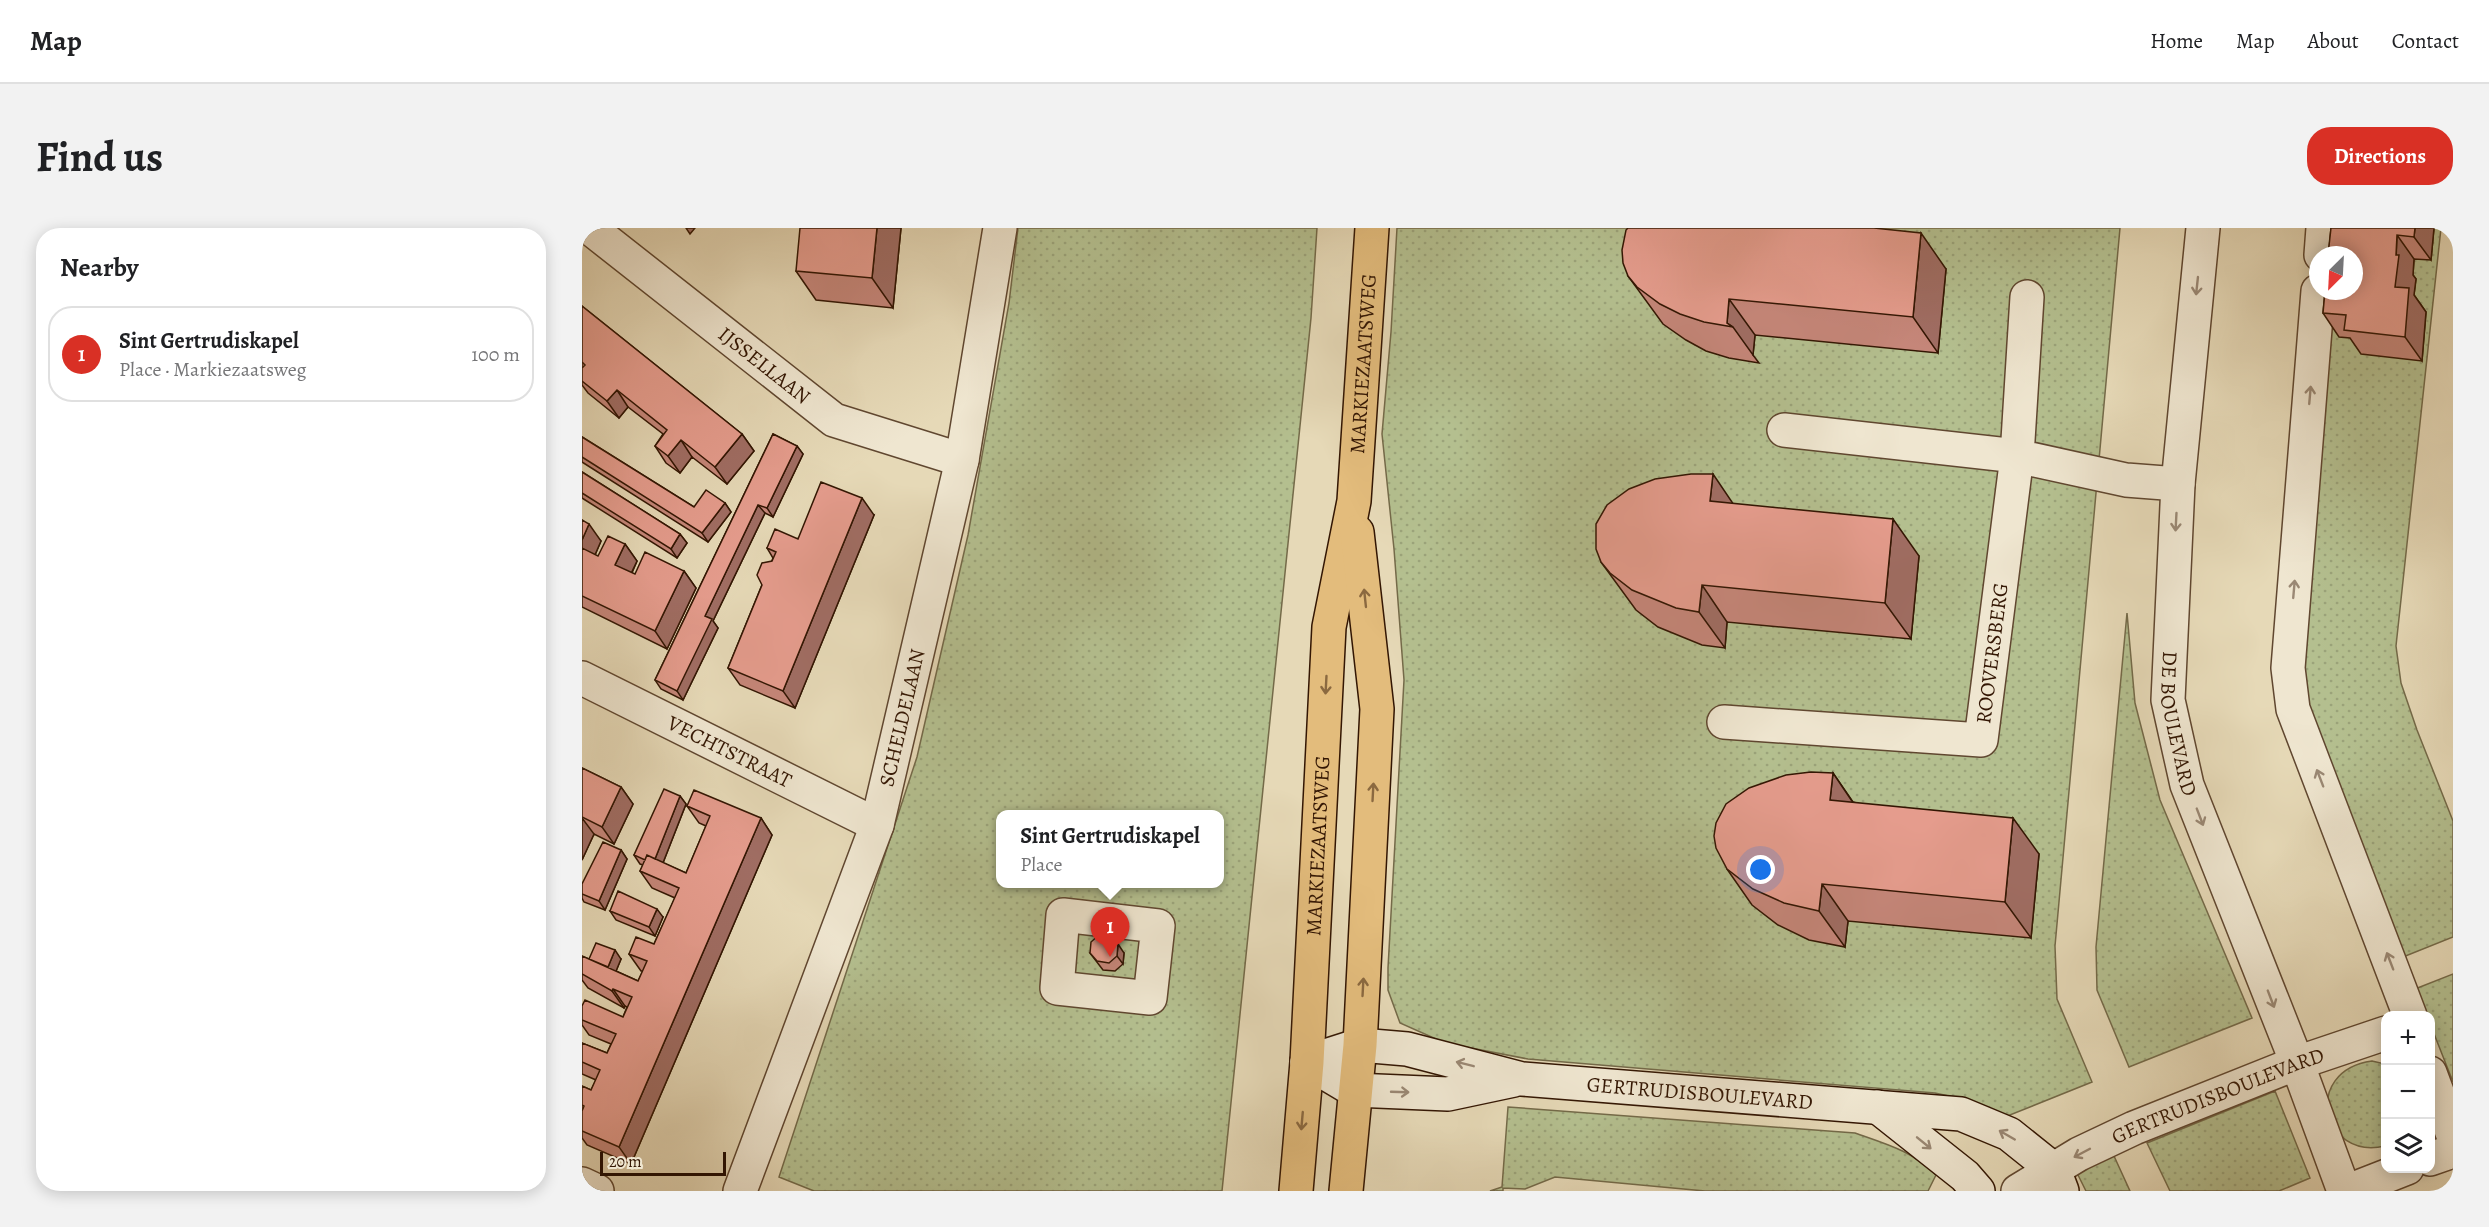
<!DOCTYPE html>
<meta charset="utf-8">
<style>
body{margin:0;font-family:Alegreya,serif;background:#f2f2f2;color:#202124}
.controls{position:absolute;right:18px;bottom:18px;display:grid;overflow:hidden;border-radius:12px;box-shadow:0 3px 15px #0003}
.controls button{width:54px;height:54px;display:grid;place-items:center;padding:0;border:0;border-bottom:2px solid #e0e0e0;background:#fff;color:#202124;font:30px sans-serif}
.compass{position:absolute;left:1727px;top:18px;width:54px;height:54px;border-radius:50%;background:#fff;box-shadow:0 3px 15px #0003;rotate:204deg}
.scale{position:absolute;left:18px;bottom:15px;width:126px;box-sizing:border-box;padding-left:6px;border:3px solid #331603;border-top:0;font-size:16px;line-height:21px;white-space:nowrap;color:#331603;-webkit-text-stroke:4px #efe6d0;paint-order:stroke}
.you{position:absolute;left:1179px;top:642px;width:21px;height:21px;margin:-15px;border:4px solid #fff;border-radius:50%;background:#1a73e8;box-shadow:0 0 0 9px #1a73e833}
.badge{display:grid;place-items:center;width:39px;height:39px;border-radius:50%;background:#d93025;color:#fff;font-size:20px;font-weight:700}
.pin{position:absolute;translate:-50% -50px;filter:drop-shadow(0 2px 3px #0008)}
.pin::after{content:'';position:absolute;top:32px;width:21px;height:18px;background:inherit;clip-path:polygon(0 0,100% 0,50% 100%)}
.popup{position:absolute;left:414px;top:582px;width:228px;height:78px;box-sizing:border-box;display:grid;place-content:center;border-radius:12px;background:#fff;filter:drop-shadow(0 2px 4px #0005);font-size:20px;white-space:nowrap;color:#757577}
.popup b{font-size:22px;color:#202124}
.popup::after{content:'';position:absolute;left:50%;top:100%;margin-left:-12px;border:12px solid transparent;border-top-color:#fff}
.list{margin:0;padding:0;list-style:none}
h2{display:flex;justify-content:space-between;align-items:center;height:78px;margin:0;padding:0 24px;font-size:26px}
h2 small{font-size:20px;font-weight:400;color:#757577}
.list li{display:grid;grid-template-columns:39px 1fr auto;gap:18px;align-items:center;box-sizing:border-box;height:96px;margin:0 12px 12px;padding:0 12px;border:2px solid #e0e0e0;border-radius:24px}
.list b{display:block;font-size:22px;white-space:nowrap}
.list p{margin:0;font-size:20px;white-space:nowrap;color:#757577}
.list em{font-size:20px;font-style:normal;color:#757577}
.icon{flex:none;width:33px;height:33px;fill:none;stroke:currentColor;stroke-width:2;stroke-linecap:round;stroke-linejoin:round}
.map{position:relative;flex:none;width:1871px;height:963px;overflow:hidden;border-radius:24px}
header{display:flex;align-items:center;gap:36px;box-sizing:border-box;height:84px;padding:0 30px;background:#fff;border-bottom:2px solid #e0e0e0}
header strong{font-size:28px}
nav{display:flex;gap:33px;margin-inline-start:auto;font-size:21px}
.intro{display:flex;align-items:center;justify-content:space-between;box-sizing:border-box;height:144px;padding:0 36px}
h1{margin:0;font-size:42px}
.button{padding:15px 27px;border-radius:24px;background:#d93025;color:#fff;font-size:21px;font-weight:700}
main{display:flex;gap:36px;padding:0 36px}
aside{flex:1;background:#fff;border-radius:24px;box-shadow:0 3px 15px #0003}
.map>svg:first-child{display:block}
.grass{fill:url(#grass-dots);stroke:#746a49;stroke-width:1.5;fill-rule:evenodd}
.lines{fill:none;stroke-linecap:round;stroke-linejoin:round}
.street-casing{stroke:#604730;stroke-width:36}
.secondary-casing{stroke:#331603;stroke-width:36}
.primary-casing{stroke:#331603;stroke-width:36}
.street{stroke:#efe6d0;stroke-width:33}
.secondary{stroke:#efe6d0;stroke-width:33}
.primary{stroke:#e3bc7c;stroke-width:33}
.wall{fill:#c58679;stroke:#331603;stroke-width:1.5}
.shaded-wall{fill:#a06d63;stroke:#331603;stroke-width:1.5}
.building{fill:#e59c8d;stroke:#331603;stroke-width:1.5}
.oneway{stroke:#9a8874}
.oneway2{stroke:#8b6940}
.labels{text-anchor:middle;stroke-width:6;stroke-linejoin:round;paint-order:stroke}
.street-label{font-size:21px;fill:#331603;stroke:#efe6d0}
</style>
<header>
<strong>Map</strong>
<nav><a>Home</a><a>Map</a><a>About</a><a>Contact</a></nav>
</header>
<div class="intro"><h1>Find us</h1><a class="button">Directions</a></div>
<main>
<aside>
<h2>Nearby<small></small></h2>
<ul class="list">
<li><span class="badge">1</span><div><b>Sint Gertrudiskapel</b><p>Place · Markiezaatsweg</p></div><em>100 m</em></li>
</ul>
</aside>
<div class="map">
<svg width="1871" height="963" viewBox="0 0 1871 963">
<defs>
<pattern id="grass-dots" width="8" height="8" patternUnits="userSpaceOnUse" patternTransform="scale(1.5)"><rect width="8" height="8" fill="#b4bf8f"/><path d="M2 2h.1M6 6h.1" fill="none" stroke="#9ba37a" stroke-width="1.8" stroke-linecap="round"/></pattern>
</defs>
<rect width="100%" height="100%" fill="#e6d9b7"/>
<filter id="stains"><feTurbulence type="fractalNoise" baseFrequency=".00333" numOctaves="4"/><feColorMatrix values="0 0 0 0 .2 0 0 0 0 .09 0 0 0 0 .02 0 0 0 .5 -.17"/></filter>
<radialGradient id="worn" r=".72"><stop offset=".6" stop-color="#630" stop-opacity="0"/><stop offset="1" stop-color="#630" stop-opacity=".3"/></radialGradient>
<path class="grass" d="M 436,0 L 735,0 L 729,90 L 640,963 L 232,963 L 197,949 L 335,529 L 386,307 L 427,75 ZM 418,586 L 638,586 L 638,656 L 418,656 Z
M 815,0 L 1538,0 L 1473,718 L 1475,771 L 1510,854 L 1423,889 L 1385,872 L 1353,865 L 946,831 L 863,815 L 818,795 L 806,762 L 806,740 L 822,452 L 812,321 L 800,206 L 809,104 Z
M 1759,0 L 1859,0 L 1814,418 L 1819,455 L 1835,502 L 1871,593 L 1871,709 L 1821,729 L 1724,477 L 1716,418 L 1753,63 L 1772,63 L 1772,27 Z
M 1545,385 L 1553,475 L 1578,572 L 1670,790 L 1547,839 L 1515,762 L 1514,719 Z
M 1871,746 L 1871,854 L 1849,798 L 1848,788 L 1844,787 L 1833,761 Z
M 1790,833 L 1803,836 L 1803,918 C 1740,933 1719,843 1790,833 Z
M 1693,863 L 1728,950 L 1697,963 L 1588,963 L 1565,915 Z
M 926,879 L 1273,905 C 1304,916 1331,923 1354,947 L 1346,963 L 1123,963 L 973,949 L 943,961 L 921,960 L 921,963 L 908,963 L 920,959 Z
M 1532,928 L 1548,963 L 1504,963 L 1494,943 Z"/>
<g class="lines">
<g class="street-casing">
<g id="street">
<path id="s1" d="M 8,0 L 252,192 L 380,232"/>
<path id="s2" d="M 1621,0 L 1596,256 L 1586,472 L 1605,557 L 1715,835 L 1762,963"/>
<path d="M 1739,27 L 1741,0"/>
<path d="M 1736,63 L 1706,440 L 1711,481 L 1828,788"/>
<path d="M 1445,69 L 1435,228 L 1544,252 L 1596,256"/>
<path id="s3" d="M 0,450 L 295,597"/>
<path id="s4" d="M 1142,494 L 1399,512 L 1435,228 L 1202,202"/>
<path d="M 481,687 L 576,698 L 568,770 L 475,760 Z"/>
<path d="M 1848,845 L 1871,907"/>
<path d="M 1848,931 L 1871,923"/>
<path d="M 0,956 L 15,963"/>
<path id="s5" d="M 158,963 L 295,597 L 380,232 L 418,0"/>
<path id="s6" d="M 1436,963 L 1497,926 L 1552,900 L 1715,835 L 1804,805"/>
<path d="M 1766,963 L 1825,940"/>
</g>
</g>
<g class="secondary-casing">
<g id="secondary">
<path id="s7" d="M 725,834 L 778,817 L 825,821 L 940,851 L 1379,886 L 1427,906 L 1472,942 L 1480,963"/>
<path d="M 725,834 L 772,862 L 866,866 L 932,852"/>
<path d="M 1296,879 L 1383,948 L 1396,963"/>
</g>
</g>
<g class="primary-casing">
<g id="primary">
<path id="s8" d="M 714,963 L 725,834 L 747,399 L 772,273 L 790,0"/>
<path d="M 764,963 L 778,817 L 795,481 L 775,304"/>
</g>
</g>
<use href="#street" class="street"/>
<use href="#secondary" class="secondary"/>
<use href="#primary" class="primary"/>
</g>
<path class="wall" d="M 319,0 L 311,80 L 234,72 L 214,43 Z
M 1749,0 L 1852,0 L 1849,32 L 1832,31 L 1831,47 L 1834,51 L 1832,67 L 1844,84 L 1840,133 L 1779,126 L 1768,110 L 1757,109 L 1741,85 Z
M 1364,41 L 1356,125 L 1173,107 L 1171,127 L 1177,135 L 1147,130 L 1124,123 L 1104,112 L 1081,96 L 1046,48 Z
M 0,78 L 160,206 L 172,223 L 145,256 L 110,229 L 98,245 L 84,235 L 73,218 L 81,206 L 46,179 L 37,190 L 6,165 L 0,157 Z
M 191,206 L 215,218 L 221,226 L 191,289 L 183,285 L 131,393 L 136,400 L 101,472 L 79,461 L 73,452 Z
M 0,209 L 112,279 L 143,275 L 149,284 L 126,314 L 0,234 Z
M 0,244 L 98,306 L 105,315 L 95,330 L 0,270 Z
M 1151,276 L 1337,328 L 1329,411 L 1145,394 L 1143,420 L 1120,417 L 1076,399 L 1054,382 L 1019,334 Z
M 292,287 L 213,480 L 158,457 L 146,440 L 191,330 L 185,320 Z
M 0,292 L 19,313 L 13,327 L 16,328 L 43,316 L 55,333 L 50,345 L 53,346 L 102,343 L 114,360 L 85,421 L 0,379 Z
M 0,540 L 39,559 L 51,576 L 32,616 L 12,606 L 0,632 Z
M 1251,545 L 1271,574 L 1457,626 L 1449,710 L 1266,693 L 1263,719 L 1227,712 L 1196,697 L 1170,677 L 1145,641 Z
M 98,568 L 104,576 L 81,635 L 104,645 L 124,598 L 117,595 L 105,578 L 179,590 L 190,607 L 49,936 L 5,917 L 0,910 L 0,858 L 9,862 L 14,852 L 0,846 L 0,815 L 25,825 L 29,816 L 7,807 L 0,797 L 0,778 L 41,789 L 45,779 L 43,778 L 42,780 L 6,760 L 0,752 L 0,728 L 7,731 L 39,731 L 34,743 L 56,753 L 61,743 L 59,743 L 47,726 L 72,716 L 93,670 L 70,660 L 58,643 L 61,637 L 58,636 L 52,627 Z
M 39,622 L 45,631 L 23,682 L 2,674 L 0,670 L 0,656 Z
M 28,683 L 81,689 L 73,708 L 34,692 Z
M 508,725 L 542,725 L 541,736 L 533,743 L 521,742 Z"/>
<path class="shaded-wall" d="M 104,0 L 113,0 L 108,6 Z
M 295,0 L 319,0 L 311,80 L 290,50 Z
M 1833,0 L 1852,0 L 1849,32 L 1832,9 Z
M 1339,5 L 1364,41 L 1356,125 L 1331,89 Z
M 1815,7 L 1832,31 L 1831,47 L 1834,51 L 1832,67 L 1844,84 L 1840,133 L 1823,109 L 1813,59 Z
M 1147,71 L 1173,107 L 1171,127 L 1151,99 L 1145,95 Z
M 35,162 L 46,179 L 37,190 L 25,173 Z
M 160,206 L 172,223 L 145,256 L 133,239 Z
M 99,212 L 110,229 L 98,245 L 86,228 Z
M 215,218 L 221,226 L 191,289 L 185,280 Z
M 1131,246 L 1156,283 L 1128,273 Z
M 280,270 L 292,287 L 213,480 L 201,463 Z
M 143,275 L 149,284 L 126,314 L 120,305 Z
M 176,277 L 183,285 L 131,393 L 136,400 L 101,472 L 95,463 L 123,388 Z
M 1311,291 L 1337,328 L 1329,411 L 1303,375 Z
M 7,296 L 19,313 L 9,336 L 0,324 L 0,312 Z
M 98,306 L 105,315 L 95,330 L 89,321 Z
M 43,316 L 55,333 L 45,354 L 33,337 Z
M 102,343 L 114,360 L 85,421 L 73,403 Z
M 1120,357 L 1145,394 L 1143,420 L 1117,384 Z
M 1251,545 L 1276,582 L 1248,572 Z
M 39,559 L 51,576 L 32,616 L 20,599 Z
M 98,568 L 104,576 L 77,645 L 71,636 Z
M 0,590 L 12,606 L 0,632 Z
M 179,590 L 190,607 L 49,936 L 37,919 Z
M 1431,590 L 1457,626 L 1449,710 L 1423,674 Z
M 39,622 L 45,631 L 23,682 L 17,673 Z
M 1240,656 L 1266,693 L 1263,719 L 1237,683 Z
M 75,681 L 81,689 L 73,708 L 67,699 Z
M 536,716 L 542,725 L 541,736 L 535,728 Z
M 33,722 L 39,731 L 30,753 L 24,744 Z
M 31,761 L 43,778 L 42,780 L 30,763 Z"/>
<path class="building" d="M 218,0 L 295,0 L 290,50 L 214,43 Z
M 1046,0 L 1292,0 L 1339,5 L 1331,89 L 1147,71 L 1145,95 L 1151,99 L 1122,94 L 1098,86 L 1078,76 L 1055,59 L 1046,48 L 1041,35 L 1040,22 L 1044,2 Z
M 1749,0 L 1833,0 L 1832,9 L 1815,7 L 1814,27 L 1817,27 L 1813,59 L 1827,60 L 1823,109 L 1762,102 L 1764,87 L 1741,85 L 1743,63 L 1772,63 L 1772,27 L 1746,27 Z
M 0,78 L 160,206 L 133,239 L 99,212 L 86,228 L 73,218 L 85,202 L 35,162 L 25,173 L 0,153 L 0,140 L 3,137 L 0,134 Z
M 191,206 L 215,218 L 185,280 L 176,277 L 123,388 L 130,391 L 95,463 L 73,452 Z
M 0,209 L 112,279 L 124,262 L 143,275 L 120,305 L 0,229 Z
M 0,244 L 98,306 L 89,321 L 0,265 Z
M 1109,246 L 1131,246 L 1128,273 L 1311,291 L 1303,375 L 1120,357 L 1117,384 L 1094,380 L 1050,362 L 1028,345 L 1019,334 L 1014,321 L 1014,296 L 1025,277 L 1047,261 L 1073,251 Z
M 239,254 L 280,270 L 201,463 L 146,440 L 180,357 L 175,347 L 180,335 L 190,333 L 194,324 L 185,320 L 193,301 L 216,311 Z
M 0,292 L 7,296 L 0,312 Z
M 26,308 L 43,316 L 33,337 L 53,346 L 63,324 L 102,343 L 73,403 L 0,368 L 0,320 L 16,328 Z
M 0,540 L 39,559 L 20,599 L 0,589 Z
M 1229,544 L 1251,545 L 1248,572 L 1431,590 L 1423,674 L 1240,656 L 1237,683 L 1202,675 L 1171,661 L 1145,641 L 1134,620 L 1132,608 L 1134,595 L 1144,576 L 1167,560 L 1204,547 Z
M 82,561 L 98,568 L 73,631 L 65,627 L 63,632 L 52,627 Z
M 112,562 L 179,590 L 37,919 L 0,903 L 0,883 L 2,878 L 0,877 L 0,858 L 9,862 L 18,842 L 0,834 L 0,815 L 25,825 L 34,806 L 0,792 L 0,778 L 3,772 L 41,789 L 50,769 L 31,761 L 30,763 L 0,746 L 0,728 L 56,753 L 65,733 L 47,726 L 54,709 L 72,716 L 97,660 L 58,643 L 65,627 L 104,645 L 128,588 L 105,578 Z
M 21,614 L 39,622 L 17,673 L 0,666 L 0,656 Z
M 36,663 L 75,681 L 67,699 L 28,683 Z
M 518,706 L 529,707 L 536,716 L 535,728 L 527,735 L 515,733 L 508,725 L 509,714 Z
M 14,715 L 33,722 L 26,739 L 7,731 Z"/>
<defs><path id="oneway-shaft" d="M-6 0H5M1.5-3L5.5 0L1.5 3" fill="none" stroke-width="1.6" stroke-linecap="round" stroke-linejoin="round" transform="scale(1.5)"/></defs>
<g class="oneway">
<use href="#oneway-shaft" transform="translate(1615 58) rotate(96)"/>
<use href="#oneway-shaft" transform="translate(1728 167) rotate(-85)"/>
<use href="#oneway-shaft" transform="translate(1594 294) rotate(93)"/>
<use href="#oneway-shaft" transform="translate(1712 361) rotate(-85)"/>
<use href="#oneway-shaft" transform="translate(1738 550) rotate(-111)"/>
<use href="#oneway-shaft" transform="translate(1618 589) rotate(69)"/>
<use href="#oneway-shaft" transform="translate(1808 733) rotate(-111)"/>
<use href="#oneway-shaft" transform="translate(1689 771) rotate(69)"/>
<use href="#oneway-shaft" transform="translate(883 836) rotate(-166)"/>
<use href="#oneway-shaft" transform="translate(818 864) rotate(2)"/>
<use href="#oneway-shaft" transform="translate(1425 907) rotate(-150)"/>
<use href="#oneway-shaft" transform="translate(1342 915) rotate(39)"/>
<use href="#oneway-shaft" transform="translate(1500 925) rotate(152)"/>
</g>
<g class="oneway2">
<use href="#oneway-shaft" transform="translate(783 370) rotate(-96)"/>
<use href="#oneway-shaft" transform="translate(744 457) rotate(93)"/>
<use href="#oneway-shaft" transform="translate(791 564) rotate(-87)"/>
<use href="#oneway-shaft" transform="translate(781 759) rotate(-87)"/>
<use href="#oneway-shaft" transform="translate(720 893) rotate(95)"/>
</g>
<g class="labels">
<g class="street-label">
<text dy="7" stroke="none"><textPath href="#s8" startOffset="831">MARKIEZAATSWEG</textPath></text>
<text dy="7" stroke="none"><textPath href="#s1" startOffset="222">IJSSELLAAN</textPath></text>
<text dy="7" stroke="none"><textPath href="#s4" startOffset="345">ROOVERSBERG</textPath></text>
<text dy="7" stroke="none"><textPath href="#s5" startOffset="501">SCHELDELAAN</textPath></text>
<text dy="7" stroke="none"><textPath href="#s2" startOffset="498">DE BOULEVARD</textPath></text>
<text dy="7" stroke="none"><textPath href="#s3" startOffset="165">VECHTSTRAAT</textPath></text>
<text dy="7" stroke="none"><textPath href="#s8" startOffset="346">MARKIEZAATSWEG</textPath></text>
<text dy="7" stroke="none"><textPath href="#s7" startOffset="400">GERTRUDISBOULEVARD</textPath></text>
<text dy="7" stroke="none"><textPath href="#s6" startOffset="222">GERTRUDISBOULEVARD</textPath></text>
</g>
</g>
<rect width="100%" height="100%" filter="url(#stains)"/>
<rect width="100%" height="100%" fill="url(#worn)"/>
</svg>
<div class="controls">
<button>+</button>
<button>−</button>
<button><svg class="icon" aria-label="layers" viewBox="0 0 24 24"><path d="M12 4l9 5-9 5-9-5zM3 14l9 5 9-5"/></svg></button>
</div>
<svg class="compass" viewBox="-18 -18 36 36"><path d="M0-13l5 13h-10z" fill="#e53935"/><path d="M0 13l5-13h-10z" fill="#757577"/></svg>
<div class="scale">20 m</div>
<div class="you"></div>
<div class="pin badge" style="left:528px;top:729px">1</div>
<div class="popup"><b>Sint Gertrudiskapel</b>Place</div>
</div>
</main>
